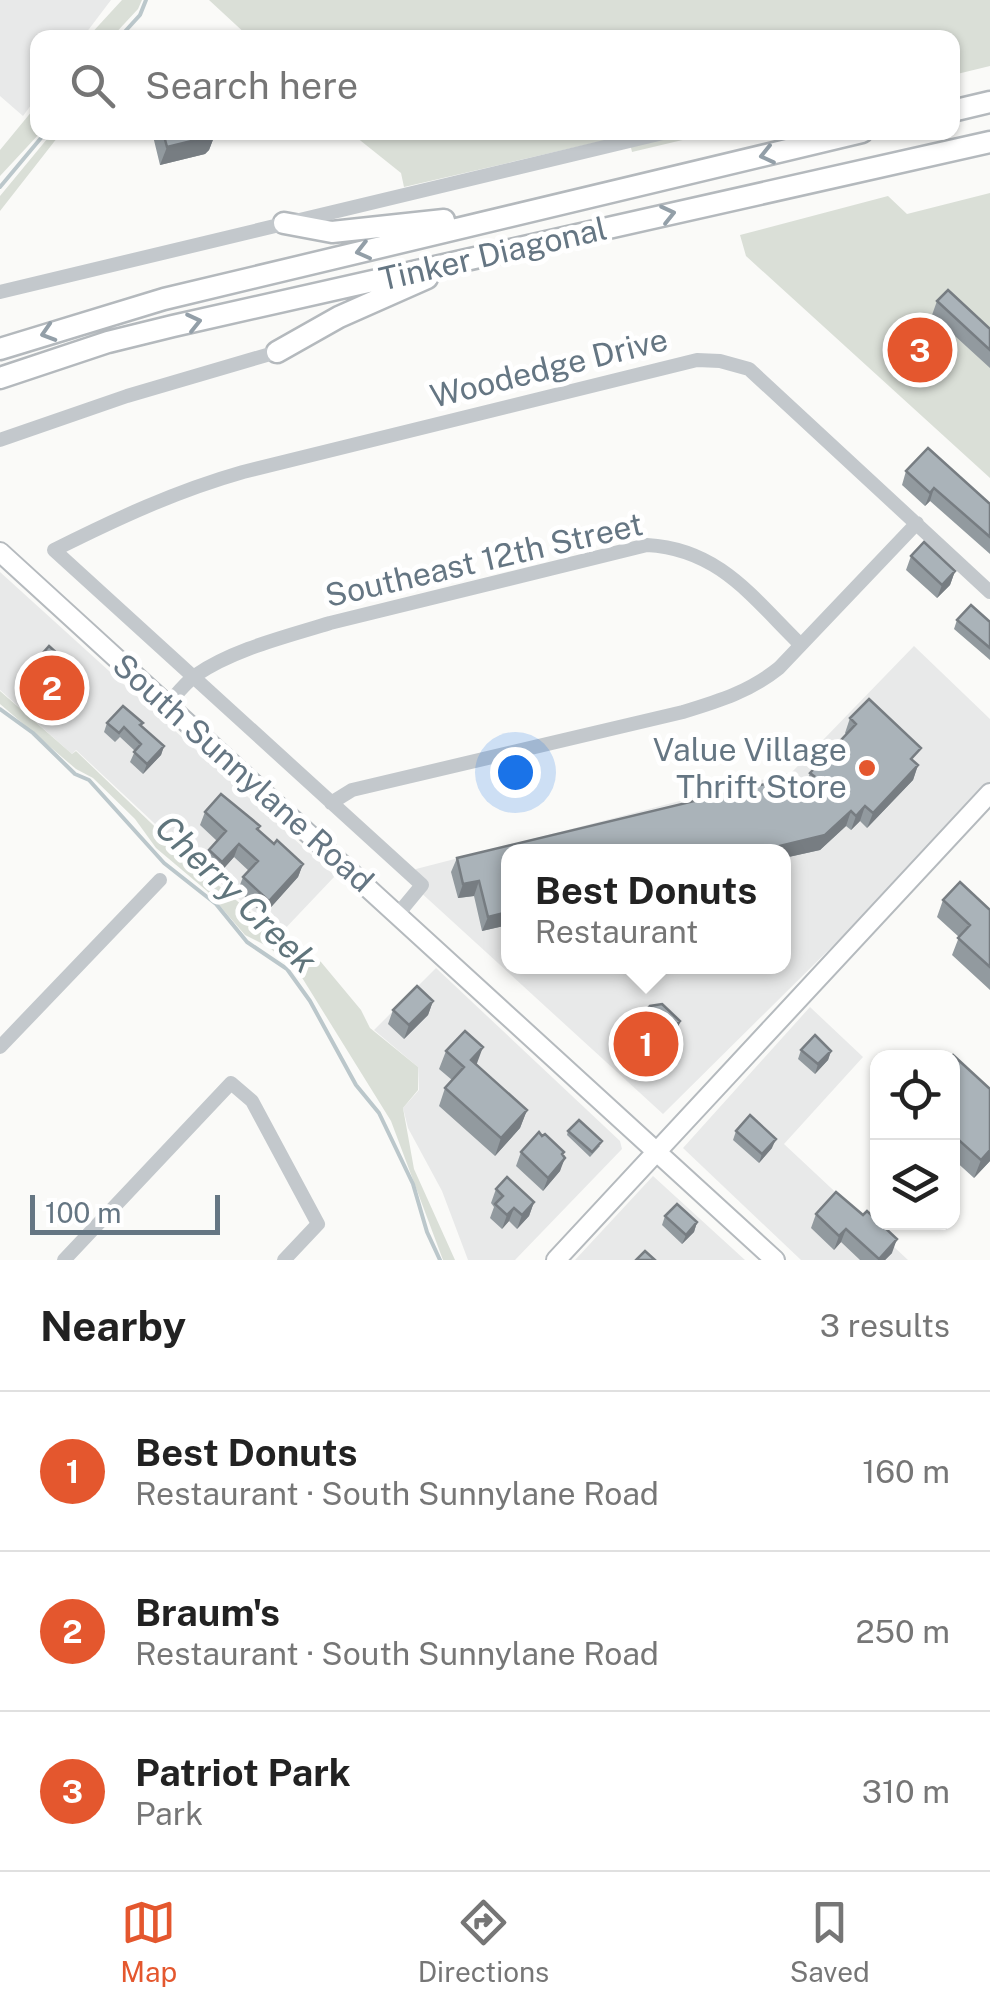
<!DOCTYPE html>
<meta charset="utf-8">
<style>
body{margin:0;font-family:"Public Sans",sans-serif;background:#f2f2f2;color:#222}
.controls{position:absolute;right:30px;bottom:30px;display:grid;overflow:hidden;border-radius:20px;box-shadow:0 2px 8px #0004}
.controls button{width:90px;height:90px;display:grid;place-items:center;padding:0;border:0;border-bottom:2px solid #e0e0e0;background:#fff;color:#222;font:50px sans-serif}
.scale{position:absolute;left:30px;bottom:25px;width:190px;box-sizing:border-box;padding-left:10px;border:5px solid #657683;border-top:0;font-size:28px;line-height:35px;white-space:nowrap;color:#657683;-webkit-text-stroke:8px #fff;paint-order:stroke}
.you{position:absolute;left:515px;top:772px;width:35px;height:35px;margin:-25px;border:8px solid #fff;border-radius:50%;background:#1a73e8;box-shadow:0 0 0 15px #1a73e833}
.badge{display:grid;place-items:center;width:65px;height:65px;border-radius:50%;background:#e4572e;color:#fff;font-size:32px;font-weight:700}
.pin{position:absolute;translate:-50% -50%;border:5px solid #fff;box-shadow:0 2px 10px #0006}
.popup{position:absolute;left:501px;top:844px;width:290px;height:130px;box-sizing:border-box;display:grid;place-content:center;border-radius:20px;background:#fff;filter:drop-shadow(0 2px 8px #0005);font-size:32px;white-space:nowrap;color:#767676}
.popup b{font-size:38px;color:#222}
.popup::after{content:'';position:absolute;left:50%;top:100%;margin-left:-20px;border:20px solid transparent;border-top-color:#fff}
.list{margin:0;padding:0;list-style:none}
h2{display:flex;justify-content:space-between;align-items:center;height:130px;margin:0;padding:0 40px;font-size:42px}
h2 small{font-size:32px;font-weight:400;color:#767676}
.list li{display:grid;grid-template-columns:65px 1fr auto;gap:30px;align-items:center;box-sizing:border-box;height:160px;padding:0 40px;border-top:2px solid #e0e0e0}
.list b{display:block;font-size:38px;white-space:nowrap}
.list p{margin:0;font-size:32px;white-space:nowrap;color:#767676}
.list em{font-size:32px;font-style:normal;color:#767676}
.icon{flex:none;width:55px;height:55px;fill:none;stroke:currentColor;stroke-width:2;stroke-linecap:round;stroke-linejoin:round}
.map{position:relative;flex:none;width:990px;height:1260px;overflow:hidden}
.search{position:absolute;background:#fff;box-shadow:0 2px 8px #0004;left:30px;right:30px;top:30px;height:110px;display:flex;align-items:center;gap:25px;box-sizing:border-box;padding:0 35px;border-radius:20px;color:#767676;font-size:38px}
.sheet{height:610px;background:#fff}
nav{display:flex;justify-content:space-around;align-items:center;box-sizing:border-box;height:140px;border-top:2px solid #e0e0e0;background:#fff;font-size:28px;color:#767676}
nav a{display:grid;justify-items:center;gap:5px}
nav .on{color:#e4572e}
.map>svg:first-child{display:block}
.built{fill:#e8e9e9;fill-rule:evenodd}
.green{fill:#dadfd7}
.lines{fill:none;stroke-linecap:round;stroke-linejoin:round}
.stream{stroke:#bbc7cb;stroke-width:4}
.major-casing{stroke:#b5babe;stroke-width:22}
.highway-casing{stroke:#b4b9bd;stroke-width:25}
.minor{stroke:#c3c8cc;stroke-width:14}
.major{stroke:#fff;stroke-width:18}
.highway{stroke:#fff;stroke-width:20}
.wall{fill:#929a9f}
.shaded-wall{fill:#777d82}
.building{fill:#aab3b9;stroke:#777d82;stroke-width:2.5}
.oneway{stroke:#939fa8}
.poi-dot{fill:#e4572e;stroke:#fff;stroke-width:4}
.labels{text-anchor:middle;stroke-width:10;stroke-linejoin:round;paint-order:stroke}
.street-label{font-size:32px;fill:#657683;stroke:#fff}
.poi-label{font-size:32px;fill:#657683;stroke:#fff;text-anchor:end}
.water-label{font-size:35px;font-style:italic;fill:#60757c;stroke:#fff}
</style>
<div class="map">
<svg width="990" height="1260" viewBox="0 0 990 1260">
<rect width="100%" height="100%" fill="#fafaf8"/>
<path class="built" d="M 0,0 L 111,0 L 83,37 L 38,38 L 37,97 L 23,116 L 0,96 Z
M 0,572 L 335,876 L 280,934 L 200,866 L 76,750 L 72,754 L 0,690 Z
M 914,646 L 990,719 L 990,790 L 663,1114 L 406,879 L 416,869 L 792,772 ZM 508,852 L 784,852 L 784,966 L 508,966 Z
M 436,968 L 620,1141 L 622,1149 L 515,1260 L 468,1260 L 442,1191 L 408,1128 L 403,1108 L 419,1090 L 418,1067 L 374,1030 Z
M 810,1007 L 863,1057 L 784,1144 L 908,1260 L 801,1260 L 683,1148 Z
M 653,1176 L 745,1260 L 575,1260 Z"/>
<path class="green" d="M 122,0 L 142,0 L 138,9 L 112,37 L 88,37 Z
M 209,0 L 990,0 L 990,66 L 953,75 L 952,38 L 249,37 Z
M 37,105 L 40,133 L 0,176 L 0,150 Z
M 52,133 L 61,133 L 0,211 L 0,196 Z
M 351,133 L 712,133 L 632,152 L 628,135 L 404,187 L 401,173 Z
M 990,193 L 990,478 L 746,256 L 740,235 L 888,196 L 907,214 Z
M 0,691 L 72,754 L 76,751 L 200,870 L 278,935 L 321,962 L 361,1010 L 370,1028 L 418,1067 L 418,1090 L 403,1108 L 414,1169 L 455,1260 L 443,1260 L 391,1121 L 301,976 L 269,947 L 245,935 L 207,891 L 156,848 L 135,819 L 93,778 L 76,769 L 0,704 Z"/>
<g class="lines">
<path class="stream" d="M 119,38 L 140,15 L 146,0
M 0,187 L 46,132
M 0,709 L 33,733 L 75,774 L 89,780 L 164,863 L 216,904 L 247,942 L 287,969 L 310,1001 L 356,1085 L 379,1113 L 413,1184 L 427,1232 L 440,1260"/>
<g class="major-casing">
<path id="major" d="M 0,552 L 775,1260
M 556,1260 L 990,793"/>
</g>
<g class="highway-casing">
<path id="highway" d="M 952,111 L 990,102
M 284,223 L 332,232 L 444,220
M 0,349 L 164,299 L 862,132
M 277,352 L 339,317 L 427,278
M 0,378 L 108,342 L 173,326 L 990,142"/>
</g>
<path class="minor" d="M 0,292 L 667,132
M 0,440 L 127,396 L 277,352
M 168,704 C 176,695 185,683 196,675 C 234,649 285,637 330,623 L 647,545 C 719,549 752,597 800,644
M 331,803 L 352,790 L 683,712 C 719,701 749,692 779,668 L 917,523
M 398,914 L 422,885 L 54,550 C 116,519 176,491 243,472 L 697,360 L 720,361 L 749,369 L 990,592
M 0,1047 L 160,880
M 64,1260 L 231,1083 L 252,1101 L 318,1224 L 284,1260"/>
<use href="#major" class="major"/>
<use href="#highway" class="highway"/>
</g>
<path class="wall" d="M 152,132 L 231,132 L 214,137 L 209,150 L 205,154 L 160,165 Z
M 937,301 L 990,329 L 990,368 L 932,315 Z
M 906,471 L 990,504 L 990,554 L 930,501 L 925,506 L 902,485 Z
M 911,556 L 955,571 L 950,585 L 937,598 L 906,570 Z
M 957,620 L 990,622 L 990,660 L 954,629 Z
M 28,670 L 79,692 L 58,716 L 23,684 Z
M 850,718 L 918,765 L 913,780 L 867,828 L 860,821 L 851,830 L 846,826 L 820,850 L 784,858 L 784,852 L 508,852 L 508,925 L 482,931 L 474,896 L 458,898 L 451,872 L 457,858 L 773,798 L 798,790 L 806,783 L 810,773 L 846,734 L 845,733 Z
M 107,723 L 143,723 L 141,726 L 164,746 L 161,755 L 143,774 L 130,762 L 135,751 L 120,737 L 115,742 L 104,732 Z
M 205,812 L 260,826 L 258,830 L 274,844 L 303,864 L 298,877 L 264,915 L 238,890 L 243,877 L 249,871 L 234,857 L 217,876 L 204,864 L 209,850 L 217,841 L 200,825 Z
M 943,900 L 990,910 L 990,990 L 952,955 L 959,937 L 937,917 Z
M 433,1001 L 428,1015 L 404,1039 L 388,1024 L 393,1010 Z
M 680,1021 L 676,1035 L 640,1073 L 616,1051 L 621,1037 Z
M 801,1050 L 831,1051 L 828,1060 L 815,1074 L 798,1059 Z
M 446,1051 L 477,1065 L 527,1110 L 520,1128 L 495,1156 L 439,1106 L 445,1088 L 452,1080 L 439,1069 Z
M 952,1058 L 990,1089 L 990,1161 L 974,1178 L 952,1158 Z
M 568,1131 L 600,1146 L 590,1157 L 567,1135 Z
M 736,1131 L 772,1148 L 759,1163 L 733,1140 Z
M 521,1152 L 564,1152 L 560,1171 L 543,1191 L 516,1166 Z
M 496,1189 L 534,1202 L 529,1216 L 517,1229 L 509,1221 L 502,1229 L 490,1218 L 494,1207 L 491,1203 Z
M 816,1214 L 863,1215 L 892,1253 L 885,1260 L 860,1260 L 841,1242 L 834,1250 L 811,1228 Z
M 665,1216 L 697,1222 L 694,1232 L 682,1244 L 662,1225 Z"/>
<path class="shaded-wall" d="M 208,132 L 231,132 L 214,137 L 209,150 L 205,154 L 160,165 L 167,147 Z
M 934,488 L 930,501 L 925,506 L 930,493 Z
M 955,571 L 950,585 L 937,598 L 942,585 Z
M 84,678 L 79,692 L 58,716 L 62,702 Z
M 164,746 L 161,755 L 143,774 L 147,764 Z
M 918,765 L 913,780 L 867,828 L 873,813 Z
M 865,806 L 860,821 L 851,830 L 856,816 Z
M 851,811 L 846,826 L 820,850 L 784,858 L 784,852 L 755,852 Z
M 239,844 L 234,857 L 217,876 L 222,862 Z
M 303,864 L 298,877 L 264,915 L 269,901 Z
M 479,881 L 474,896 L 458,898 L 463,884 Z
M 508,912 L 508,925 L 482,931 L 488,917 Z
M 433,1001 L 428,1015 L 404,1039 L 409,1025 Z
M 680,1021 L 676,1035 L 640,1073 L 645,1059 Z
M 483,1047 L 476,1066 L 471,1060 Z
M 831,1051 L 828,1060 L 815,1074 L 818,1064 Z
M 527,1110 L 520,1128 L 495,1156 L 501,1138 Z
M 776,1139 L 772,1148 L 759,1163 L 762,1154 Z
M 990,1150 L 990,1161 L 974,1178 L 981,1160 Z
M 564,1152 L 559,1165 L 565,1158 L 560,1171 L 543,1191 L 548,1178 Z
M 534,1202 L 529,1216 L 517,1229 L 522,1215 Z
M 514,1208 L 509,1221 L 502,1229 L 507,1215 Z
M 697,1222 L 694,1232 L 682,1244 L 686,1235 Z
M 846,1229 L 841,1242 L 834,1250 L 839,1236 Z
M 897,1239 L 892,1253 L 885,1260 L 878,1260 Z"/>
<path class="building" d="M 163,132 L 215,132 L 212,136 L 167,147 Z
M 948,290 L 990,329 L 990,350 L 937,301 Z
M 928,448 L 990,504 L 990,537 L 934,488 L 930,493 L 906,471 Z
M 924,542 L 955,571 L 942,585 L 911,556 Z
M 971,605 L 990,622 L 990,648 L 957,620 Z
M 49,646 L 84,678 L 62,702 L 28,670 Z
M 869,699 L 921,748 L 911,759 L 918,765 L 873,813 L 865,806 L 856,816 L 851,811 L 825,835 L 755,852 L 508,852 L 508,912 L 488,917 L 479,881 L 463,884 L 457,858 L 769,783 L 773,798 L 798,790 L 814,776 L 810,773 L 856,724 L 850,718 Z
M 123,706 L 143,723 L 140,725 L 164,746 L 147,764 L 134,752 L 141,744 L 124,727 L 119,733 L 107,723 Z
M 221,794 L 260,826 L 257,829 L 274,844 L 277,840 L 303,864 L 269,901 L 243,877 L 258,861 L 239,844 L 222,862 L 209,850 L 226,831 L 205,812 Z
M 960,882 L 990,910 L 990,967 L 958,938 L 970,925 L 943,900 Z
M 417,986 L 433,1001 L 409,1025 L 393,1010 Z
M 662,1004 L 680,1021 L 645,1059 L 621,1037 L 650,1006 Z
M 465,1031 L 483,1047 L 471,1060 L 527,1110 L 501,1138 L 445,1088 L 464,1067 L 446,1051 Z
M 815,1035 L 831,1051 L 818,1064 L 801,1050 Z
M 953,1055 L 990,1089 L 990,1150 L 981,1160 L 952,1134 L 952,1058 L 950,1058 Z
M 750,1115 L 776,1139 L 762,1154 L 736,1131 Z
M 579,1120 L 602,1141 L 592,1152 L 568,1131 Z
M 539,1132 L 542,1136 L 545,1134 L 564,1152 L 562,1154 L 565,1158 L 548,1178 L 521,1152 Z
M 507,1177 L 534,1202 L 522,1215 L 514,1208 L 507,1215 L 495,1204 L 503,1196 L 496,1189 Z
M 836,1192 L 863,1215 L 867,1211 L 897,1239 L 879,1259 L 846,1229 L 839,1236 L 816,1214 Z
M 677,1204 L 697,1222 L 686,1235 L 665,1216 Z
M 645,1251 L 655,1260 L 636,1260 Z"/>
<defs><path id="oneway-chevron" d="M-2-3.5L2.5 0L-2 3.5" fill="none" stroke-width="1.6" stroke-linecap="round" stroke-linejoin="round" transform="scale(2.5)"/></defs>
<g class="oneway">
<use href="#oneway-chevron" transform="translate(767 155) rotate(167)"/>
<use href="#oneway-chevron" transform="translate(668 214) rotate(-13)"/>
<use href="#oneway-chevron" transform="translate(363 251) rotate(166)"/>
<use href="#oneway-chevron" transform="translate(194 322) rotate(-13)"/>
<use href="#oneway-chevron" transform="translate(48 333) rotate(163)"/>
</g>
<circle class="poi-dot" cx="867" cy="768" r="10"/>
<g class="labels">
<g class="street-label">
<text transform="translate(493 254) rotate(-13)" y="11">Tinker Diagonal</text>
<text transform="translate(549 368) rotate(-14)" y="11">Woodedge Drive</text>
<text transform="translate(484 560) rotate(-13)" y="11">Southeast 12th Street</text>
<text transform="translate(243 773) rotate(42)" y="11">South Sunnylane Road</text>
</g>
<g class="poi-label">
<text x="847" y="761">Value Village<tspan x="847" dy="37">Thrift Store</tspan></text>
</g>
<g class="water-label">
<text transform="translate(236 894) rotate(44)" y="12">Cherry Creek</text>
</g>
</g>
</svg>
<div class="controls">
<button><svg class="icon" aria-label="locate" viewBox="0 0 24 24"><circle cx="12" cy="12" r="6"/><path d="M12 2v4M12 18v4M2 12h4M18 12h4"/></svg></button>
<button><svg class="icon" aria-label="layers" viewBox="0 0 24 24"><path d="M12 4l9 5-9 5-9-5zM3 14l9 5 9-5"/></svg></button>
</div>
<div class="scale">100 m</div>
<div class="you"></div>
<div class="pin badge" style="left:646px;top:1044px">1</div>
<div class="popup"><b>Best Donuts</b>Restaurant</div>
<div class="pin badge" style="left:52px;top:688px">2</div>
<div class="pin badge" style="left:920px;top:350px">3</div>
<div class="search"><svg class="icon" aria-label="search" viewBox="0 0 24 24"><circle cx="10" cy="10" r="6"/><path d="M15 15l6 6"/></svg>Search here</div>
</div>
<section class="sheet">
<h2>Nearby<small>3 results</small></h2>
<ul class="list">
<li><span class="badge">1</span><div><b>Best Donuts</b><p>Restaurant · South Sunnylane Road</p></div><em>160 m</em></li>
<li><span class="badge">2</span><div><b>Braum's</b><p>Restaurant · South Sunnylane Road</p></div><em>250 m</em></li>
<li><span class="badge">3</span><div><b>Patriot Park</b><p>Park</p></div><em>310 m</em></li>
</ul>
</section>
<nav>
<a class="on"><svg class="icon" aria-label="map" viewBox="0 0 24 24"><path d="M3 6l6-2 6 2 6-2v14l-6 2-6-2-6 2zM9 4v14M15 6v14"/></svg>Map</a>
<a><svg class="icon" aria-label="directions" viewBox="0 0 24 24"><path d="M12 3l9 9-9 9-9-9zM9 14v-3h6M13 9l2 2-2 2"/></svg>Directions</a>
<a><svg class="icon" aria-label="saved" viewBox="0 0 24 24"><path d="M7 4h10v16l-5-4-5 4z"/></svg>Saved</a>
</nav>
